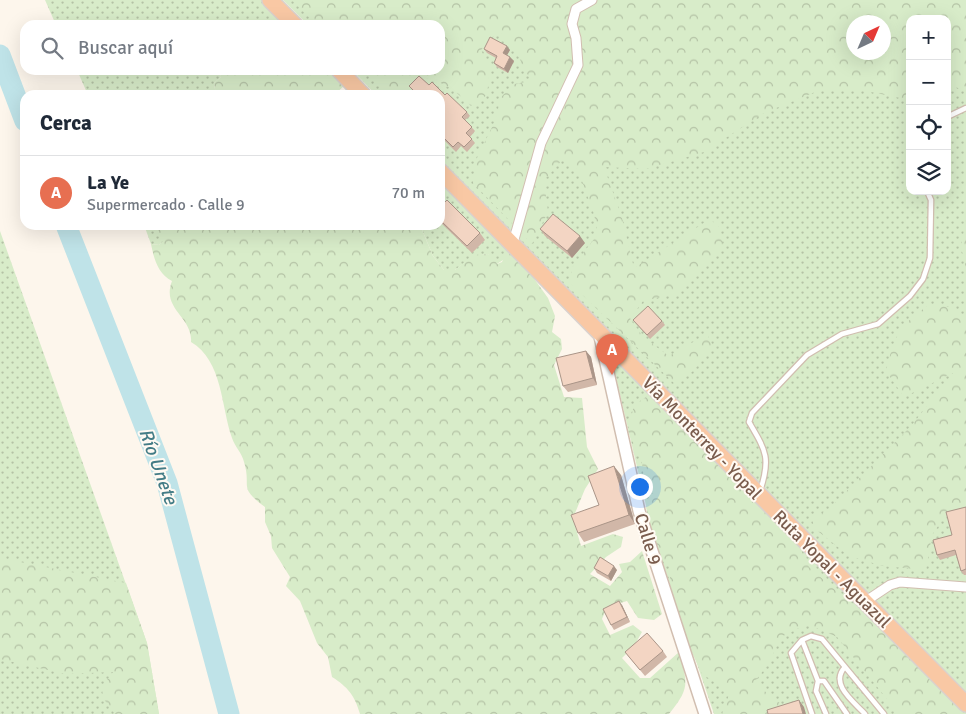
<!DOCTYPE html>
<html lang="es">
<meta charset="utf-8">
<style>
body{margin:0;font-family:Signika,sans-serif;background:#f2f2f3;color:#1f2937}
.controls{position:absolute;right:15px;top:15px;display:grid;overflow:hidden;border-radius:10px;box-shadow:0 5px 20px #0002}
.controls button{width:45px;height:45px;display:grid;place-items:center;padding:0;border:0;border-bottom:1px solid #e0e1e3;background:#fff;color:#1f2937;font:25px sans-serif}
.compass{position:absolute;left:846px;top:15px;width:45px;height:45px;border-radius:50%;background:#fff;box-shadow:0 5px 20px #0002;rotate:44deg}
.you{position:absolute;left:639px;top:486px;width:18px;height:18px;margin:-12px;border:4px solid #fff;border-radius:50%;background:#1a73e8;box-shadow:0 0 0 8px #1a73e833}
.badge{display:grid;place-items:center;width:32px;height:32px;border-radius:50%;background:#e76f51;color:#fff;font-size:16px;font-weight:700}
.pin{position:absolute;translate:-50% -41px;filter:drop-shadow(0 1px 2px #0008)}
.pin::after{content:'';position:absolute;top:26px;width:18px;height:15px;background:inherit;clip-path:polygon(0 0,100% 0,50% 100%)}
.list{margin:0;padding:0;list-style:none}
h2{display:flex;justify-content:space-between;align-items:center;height:65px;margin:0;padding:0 20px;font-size:21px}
h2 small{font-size:16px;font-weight:400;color:#747a83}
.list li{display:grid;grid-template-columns:32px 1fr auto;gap:15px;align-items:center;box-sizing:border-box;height:75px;padding:0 20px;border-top:1px solid #e0e1e3}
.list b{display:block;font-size:19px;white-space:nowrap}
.list p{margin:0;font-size:16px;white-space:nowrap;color:#747a83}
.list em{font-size:16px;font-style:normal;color:#747a83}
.icon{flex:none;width:28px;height:28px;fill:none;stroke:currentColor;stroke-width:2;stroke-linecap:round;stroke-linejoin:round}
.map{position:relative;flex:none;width:966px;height:714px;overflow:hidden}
.search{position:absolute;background:#fff;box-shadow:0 5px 20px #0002;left:20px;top:20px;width:425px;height:55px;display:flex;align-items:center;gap:12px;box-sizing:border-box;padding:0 18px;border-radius:15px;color:#747a83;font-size:19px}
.panel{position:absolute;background:#fff;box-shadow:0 5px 20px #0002;left:20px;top:90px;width:425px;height:140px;border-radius:15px}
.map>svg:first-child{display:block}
.grass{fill:url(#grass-dots);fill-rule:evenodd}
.forest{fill:url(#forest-crowns);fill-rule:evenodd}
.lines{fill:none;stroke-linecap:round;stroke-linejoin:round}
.river{stroke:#bfe3e8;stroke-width:21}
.service-casing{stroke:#d1beb0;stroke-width:7}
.minor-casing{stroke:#d1beb0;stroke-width:11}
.tertiary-casing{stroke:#d1beb0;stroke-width:14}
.trunk-casing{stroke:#dad1cd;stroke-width:18}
.service{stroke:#fff;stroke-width:4.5}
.minor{stroke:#fff;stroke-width:9}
.tertiary{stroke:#fff;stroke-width:11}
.trunk{stroke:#f9c8a4;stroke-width:15}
.wall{fill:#d1b7a8}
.shaded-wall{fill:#aa9588}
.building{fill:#f3d5c3;stroke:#aa9588}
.labels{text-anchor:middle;stroke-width:4;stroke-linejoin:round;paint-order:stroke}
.street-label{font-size:18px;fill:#7a5c4d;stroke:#fffaf3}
.water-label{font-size:19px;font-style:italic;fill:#437c86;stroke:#fffaf3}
</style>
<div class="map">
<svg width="966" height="714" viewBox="0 0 966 714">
<defs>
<pattern id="grass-dots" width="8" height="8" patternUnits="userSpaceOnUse" patternTransform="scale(1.25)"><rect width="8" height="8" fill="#d8ecc9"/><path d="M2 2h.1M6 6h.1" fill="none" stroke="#b4c2a5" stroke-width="1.8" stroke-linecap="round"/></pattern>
<pattern id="forest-crowns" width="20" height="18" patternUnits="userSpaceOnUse" patternTransform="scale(1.25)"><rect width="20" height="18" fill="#d8ecc9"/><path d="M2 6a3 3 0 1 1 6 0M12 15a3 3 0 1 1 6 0" fill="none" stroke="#b4c2a5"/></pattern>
</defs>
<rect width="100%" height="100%" fill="#fdf6ec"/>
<path class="grass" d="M 45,0 L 262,0 L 287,25 L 56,25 Z
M 283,0 L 966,0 L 966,714 L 714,714 L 652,531 L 604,326 L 440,161 L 440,95 L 376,95 L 352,70 L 440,70 L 440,25 L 308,25 ZM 910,19 L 947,19 L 947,191 L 910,191 ZM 854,22 L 884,22 L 884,52 L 854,52 Z
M 77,70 L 220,70 L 221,77 L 214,83 L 216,95 L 88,95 Z
M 440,178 L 515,252 L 497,264 L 488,254 L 473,256 L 455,270 L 444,270 L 433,256 L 420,225 L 440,225 Z
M 144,225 L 154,225 L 155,230 L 165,240 L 159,245 L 151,244 Z
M 0,231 L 147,643 L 159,714 L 0,714 Z"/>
<path class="forest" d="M 292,0 L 966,0 L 966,91 L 947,84 L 947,19 L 910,19 L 910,100 L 866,91 L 820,90 L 764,113 L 704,152 L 646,169 L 604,167 L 622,218 L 634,268 L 710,219 L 719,227 L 723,246 L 698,275 L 674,294 L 643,301 L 630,319 L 644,338 L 669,356 L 707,334 L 713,346 L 694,370 L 676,385 L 569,282 L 573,266 L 598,234 L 594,214 L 578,170 L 564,158 L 544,180 L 548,212 L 532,244 L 473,183 L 476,160 L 495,121 L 501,97 L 514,84 L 531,81 L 514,48 L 499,31 L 481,50 L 490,68 L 487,95 L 471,106 C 455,90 441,78 417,78 L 405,95 L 388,95 L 363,70 L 440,70 L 440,25 L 317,25 ZM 854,22 L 884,22 L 884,52 L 854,52 Z
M 220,70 L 332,70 L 344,86 L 334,95 L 216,95 L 214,83 L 221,77 Z
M 966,220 L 966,268 L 961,247 Z
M 154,225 L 420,225 L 433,256 L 444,270 L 455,270 L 473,255 L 488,254 L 494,257 L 497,264 L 502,262 L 505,255 L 515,252 L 548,298 L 555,316 L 552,332 L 561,339 L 562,349 L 554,365 L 564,397 L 582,398 L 587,447 L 598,469 L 585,489 L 573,518 L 581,546 L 613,534 L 623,537 L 621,547 L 606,557 L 590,574 L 610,586 L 622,572 L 619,564 L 630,562 L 642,551 L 662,614 L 654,620 L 638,618 L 627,601 L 607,607 L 602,619 L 610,635 L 633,625 L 642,632 L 634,646 L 622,658 L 640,678 L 650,678 L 679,652 C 687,683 691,687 669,714 L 360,714 C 355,696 348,687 332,677 L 328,657 L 317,643 L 300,601 L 286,586 L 290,577 L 272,548 L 271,536 L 265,522 L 265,507 C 237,486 252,488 244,462 C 242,453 235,447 232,438 C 221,407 223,361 191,342 C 193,317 161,309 172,281 C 158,274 154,259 151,244 L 159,245 L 164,240 L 154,230 Z
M 930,304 L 949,307 L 966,319 L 966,507 L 946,514 L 932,535 L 926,570 L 883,566 L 849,556 L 814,528 L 812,518 L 828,510 L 912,425 L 953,373 L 904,397 L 886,371 C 895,334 899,326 930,304 Z
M 649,395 L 800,548 L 809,567 L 848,601 L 860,607 L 965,714 L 899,714 L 837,637 L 807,624 L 781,637 L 769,663 L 756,680 L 768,695 L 783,705 L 769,714 L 722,714 L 730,692 L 702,674 L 688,644 L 670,585 L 670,567 C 654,552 651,528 646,507 L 654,496 L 644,479 L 642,463 L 628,431 L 634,405 Z
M 0,558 L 126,583 L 147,643 L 159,714 L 115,714 L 103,698 L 102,687 L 113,672 L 65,674 L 0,659 Z"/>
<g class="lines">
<path class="river" d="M 0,55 L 25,121
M 66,225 L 167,483 L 229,714"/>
<g class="service-casing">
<path id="service" d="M 947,117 L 966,108
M 760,491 C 771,458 766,451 749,422 L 752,413 L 807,355 L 842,334 L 878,324 L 910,296 L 923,279 L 930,258 L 931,200 L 927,191
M 802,640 L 818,681
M 845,667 C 829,684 854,702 865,714
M 812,714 L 791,653 L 802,640 L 811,636 L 822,639 L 884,714
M 826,714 L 816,691 L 818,681 L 824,681 L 847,714"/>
</g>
<g class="minor-casing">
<path id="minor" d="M 513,243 L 541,143 L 578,65 L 576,38 L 572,24 L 576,9 L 592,0
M 866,601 L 890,585 L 900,582 L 966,587"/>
</g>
<g class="tertiary-casing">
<path id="tertiary" d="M 599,332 L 639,511 L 705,714"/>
</g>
<g class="trunk-casing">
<path id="trunk" d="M 270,0 L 295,25
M 339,70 L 363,95
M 440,171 L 966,704"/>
</g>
<use href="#service" class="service"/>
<use href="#minor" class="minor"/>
<use href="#tertiary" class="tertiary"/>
<use href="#trunk" class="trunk"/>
</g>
<path class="wall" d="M 484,49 L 510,50 L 507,55 L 514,61 L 508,73 L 497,67 L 494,63 L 496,58 L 487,53 Z
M 429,85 L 445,95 L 467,112 L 470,116 L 465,120 L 475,131 L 470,137 L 475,143 L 467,152 L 461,146 L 456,152 L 440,136 L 440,95 L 417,95 L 409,86 Z
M 440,207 L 480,233 L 485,240 L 472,253 L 440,222 Z
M 540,229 L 585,243 L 572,258 L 545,236 Z
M 633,320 L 662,321 L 665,325 L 650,339 Z
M 586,351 L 591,357 L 597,385 L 568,392 L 563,386 Z
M 621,475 L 635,524 L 584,542 L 578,533 Z
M 966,507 L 966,575 L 964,575 L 961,571 L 956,555 L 940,560 L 937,555 L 952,535 Z
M 594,568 L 617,570 L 611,581 L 597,573 Z
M 622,605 L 630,622 L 614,630 L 611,625 Z
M 663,651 L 667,657 L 645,676 L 625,652 Z"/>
<path class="shaded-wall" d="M 507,46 L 510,50 L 506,57 L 503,53 Z
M 510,57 L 514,61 L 508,73 L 504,69 Z
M 580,236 L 585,243 L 572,258 L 567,251 Z
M 586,351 L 591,357 L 597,385 L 593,378 Z
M 614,466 L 621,475 L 635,524 L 629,515 Z
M 614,566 L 617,570 L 611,581 L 608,576 Z
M 619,601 L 622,605 L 630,622 L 627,617 Z
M 799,700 L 804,707 L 806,714 L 803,714 Z"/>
<path class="building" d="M 490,37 L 507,46 L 503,53 L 510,57 L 504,69 L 494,63 L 497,56 L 484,49 Z
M 419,76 L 429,85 L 432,82 L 445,95 L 447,93 L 467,112 L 462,117 L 472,127 L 466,133 L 472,139 L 464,147 L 458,142 L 453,147 L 440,134 L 440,95 L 418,95 L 409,86 Z
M 447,200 L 480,233 L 467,246 L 440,220 L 440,207 Z
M 553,214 L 580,236 L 567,251 L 540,229 Z
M 648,306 L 662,321 L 647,335 L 633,320 Z
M 586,351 L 593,378 L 563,386 L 556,358 Z
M 614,466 L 629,515 L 578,533 L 571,515 L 599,505 L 588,476 Z
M 966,507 L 966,569 L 961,571 L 955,550 L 937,555 L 933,540 L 952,535 L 946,512 Z
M 600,557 L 614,566 L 608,576 L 594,568 Z
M 619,601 L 627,617 L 611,625 L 603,609 Z
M 647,633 L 663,651 L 640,670 L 625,652 Z
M 799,700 L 803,714 L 768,714 L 767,710 Z"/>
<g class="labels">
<g class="street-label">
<text transform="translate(702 438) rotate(46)" y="6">Vía Monterrey - Yopal</text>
<text transform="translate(648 539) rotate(73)" y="6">Calle 9</text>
<text transform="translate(832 569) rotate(45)" y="6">Ruta Yopal - Aguazul</text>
</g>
<g class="water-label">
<text transform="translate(159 466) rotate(70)" y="7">Río Unete</text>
</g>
</g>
</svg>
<div class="controls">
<button>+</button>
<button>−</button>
<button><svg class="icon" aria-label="locate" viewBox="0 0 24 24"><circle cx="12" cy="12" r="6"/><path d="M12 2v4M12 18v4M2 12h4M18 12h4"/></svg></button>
<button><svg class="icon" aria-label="layers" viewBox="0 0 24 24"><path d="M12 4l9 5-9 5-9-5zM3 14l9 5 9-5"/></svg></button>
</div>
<svg class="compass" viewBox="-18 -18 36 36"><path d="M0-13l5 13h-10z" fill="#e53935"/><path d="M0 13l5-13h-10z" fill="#747a83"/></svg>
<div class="you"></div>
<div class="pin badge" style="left:612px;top:375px">A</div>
<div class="search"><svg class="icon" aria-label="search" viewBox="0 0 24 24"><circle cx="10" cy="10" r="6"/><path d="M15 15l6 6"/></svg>Buscar aquí</div>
<section class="panel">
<h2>Cerca<small></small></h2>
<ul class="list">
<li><span class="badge">A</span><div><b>La Ye</b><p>Supermercado · Calle 9</p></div><em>70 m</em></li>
</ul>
</section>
</div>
